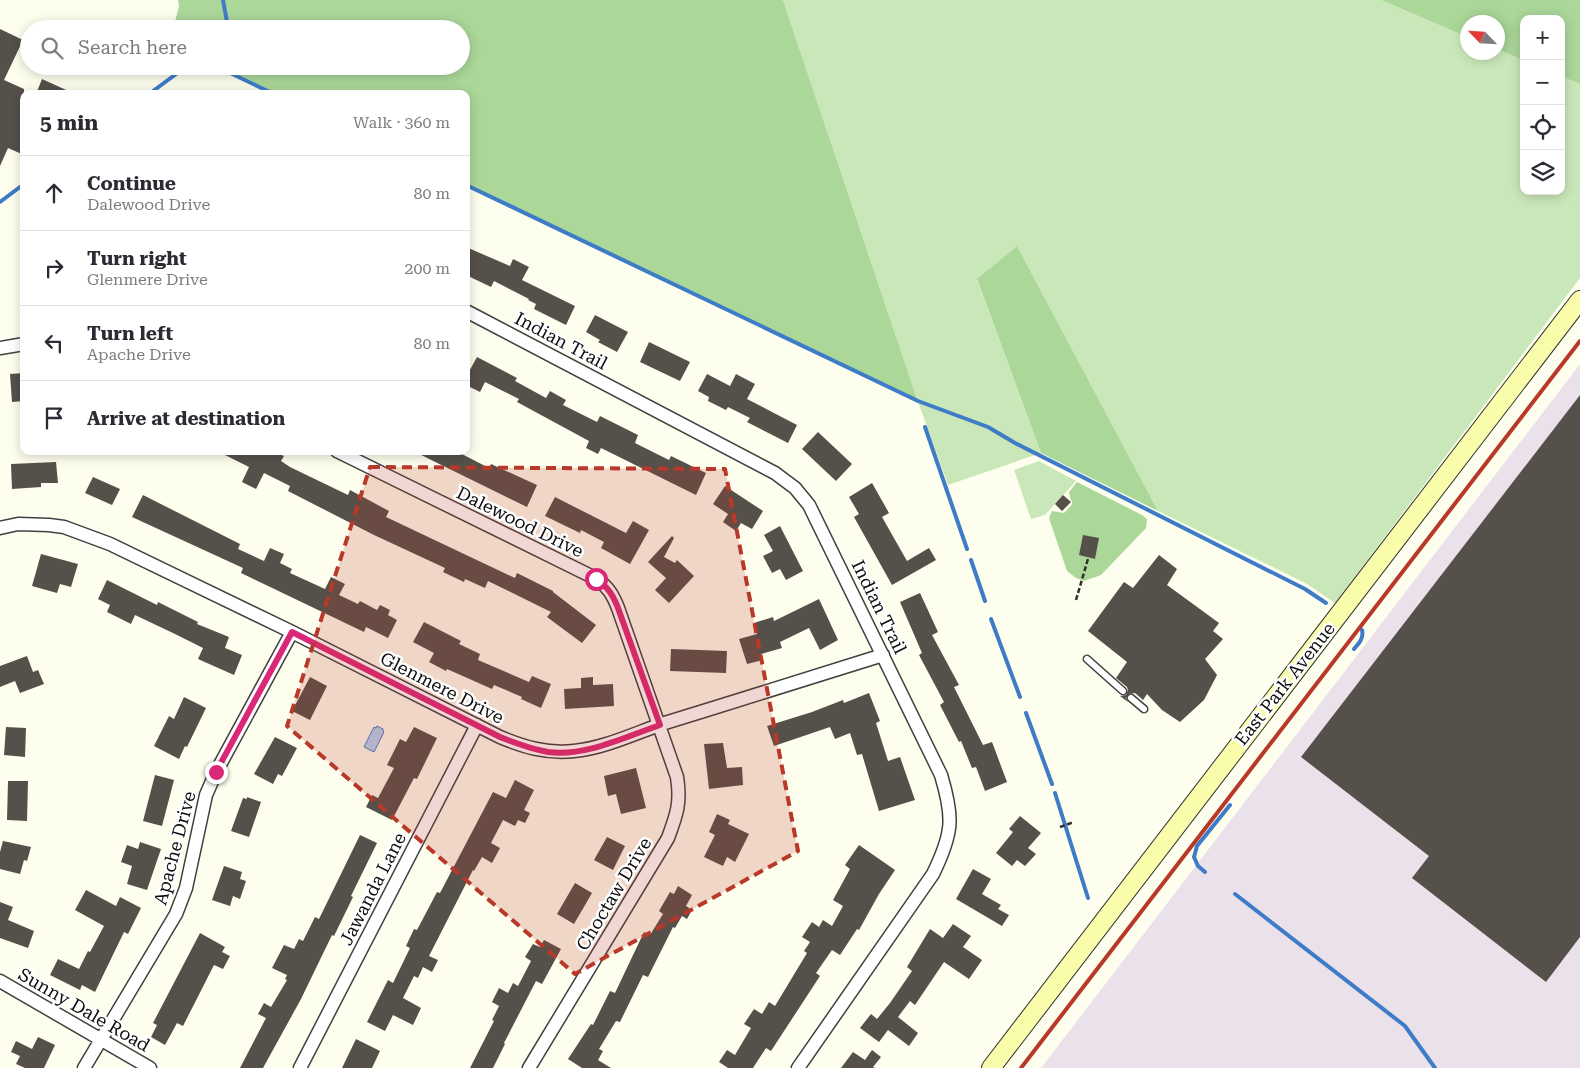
<!DOCTYPE html>
<meta charset="utf-8">
<style>
body{margin:0;font-family:"Roboto Serif",serif;background:#f2f2f3;color:#2b2b33}
.controls{position:absolute;right:15px;top:15px;display:grid;overflow:hidden;border-radius:10px;box-shadow:0 2px 12px #0003}
.controls button{width:45px;height:45px;display:grid;place-items:center;padding:0;border:0;border-bottom:1px solid #e1e1e2;background:#fff;color:#2b2b33;font:25px sans-serif}
.compass{position:absolute;left:1460px;top:15px;width:45px;height:45px;border-radius:50%;background:#fff;box-shadow:0 2px 12px #0003;rotate:295deg}
.stop{position:absolute;width:15px;height:15px;margin:-11px;border:4px solid #db2777;border-radius:50%;background:#fff}
.stop.end{background:#db2777;border-color:#fff;box-shadow:0 1px 5px #0008}
.list{margin:0;padding:0;list-style:none}
h2{display:flex;justify-content:space-between;align-items:center;height:65px;margin:0;padding:0 20px;font-size:21px}
h2 small{font-size:16px;font-weight:400;color:#7c7c81}
.list li{display:grid;grid-template-columns:32px 1fr auto;gap:15px;align-items:center;box-sizing:border-box;height:75px;padding:0 20px;border-top:1px solid #e1e1e2}
.list b{display:block;font-size:19px;white-space:nowrap}
.list p{margin:0;font-size:16px;white-space:nowrap;color:#7c7c81}
.list em{font-size:16px;font-style:normal;color:#7c7c81}
.icon{flex:none;width:28px;height:28px;fill:none;stroke:currentColor;stroke-width:2;stroke-linecap:round;stroke-linejoin:round}
.map{position:relative;flex:none;width:1580px;height:1068px;overflow:hidden}
.search{position:absolute;background:#fff;box-shadow:0 2px 12px #0003;left:20px;top:20px;width:450px;height:55px;display:flex;align-items:center;gap:12px;box-sizing:border-box;padding:0 18px;border-radius:28px;color:#7c7c81;font-size:19px}
.panel{position:absolute;background:#fff;box-shadow:0 2px 12px #0003;left:20px;top:90px;width:450px;height:365px;border-radius:10px}
.map>svg:first-child{display:block}
.industrial{fill:#ebe1eb}
.green{fill:#cae7b9}
.forest{fill:#abd799}
.water{fill:#b4d2f4;stroke:#3e7cc8}
.lines{fill:none;stroke-linecap:round;stroke-linejoin:round}
.stream{stroke:#3e7cc8;stroke-width:4}
.building{fill:#55504a}
.lane-casing{stroke:#404040;stroke-width:9}
.street-casing{stroke:#404040;stroke-width:15}
.secondary-casing{stroke:#2f2f2f;stroke-width:20}
.path{stroke:#2f2f2f;stroke-width:2.5;stroke-dasharray:5 2.5;stroke-linecap:butt}
.lane{stroke:#fff;stroke-width:6}
.street{stroke:#fff;stroke-width:12}
.secondary{stroke:#f8fcab;stroke-width:18}
.rail{stroke:#b8392a;stroke-width:4}
.route{stroke:#db2777;stroke-width:6}
.marked{fill:#b8392a;fill-opacity:0.2;stroke:#b8392a;stroke-width:4;stroke-dasharray:10 6;stroke-linejoin:round}
.labels{text-anchor:middle;stroke-width:5;stroke-linejoin:round;paint-order:stroke}
.street-label{font-size:18px;fill:#0d0d0d;stroke:#fff}
</style>
<div class="map">
<svg width="1580" height="1068" viewBox="0 0 1580 1068">
<rect width="100%" height="100%" fill="#fefeee"/>
<path class="industrial" d="M 1580,364 L 1580,1068 L 1041,1068 Z"/>
<path class="green" d="M 783,0 L 1381,0 L 1467,37 L 1468,52 L 1498,52 L 1498,49 L 1524,61 L 1524,191 L 1561,191 L 1561,76 L 1580,84 L 1580,278 L 1335,603 L 1307,584 L 1158,511 L 1017,246 L 977,280 L 1041,453 L 948,485 L 917,399 Z
M 1039,461 L 1076,481 L 1045,515 L 1031,519 L 1014,470 Z"/>
<path class="forest" d="M 178,0 L 783,0 L 917,399 L 466,184 L 466,94 L 278,94 L 220,66 L 461,66 L 461,29 L 173,29 L 179,6 Z
M 1381,0 L 1580,0 L 1580,84 L 1561,76 L 1561,19 L 1524,19 L 1524,61 L 1498,49 L 1498,22 L 1468,22 L 1467,37 Z
M 1017,246 L 1158,511 L 1041,453 L 977,279 Z
M 1077,482 L 1142,515 L 1147,519 L 1146,528 L 1101,575 L 1084,581 L 1076,578 L 1067,571 L 1049,518 L 1052,511 L 1064,513 C 1077,500 1071,506 1069,492 Z"/>
<path class="water" d="M 377,726 L 383,729 L 383,731 L 384,732 L 374,752 L 364,747 L 374,727 L 376,728 Z"/>
<g class="lines">
<path class="stream" d="M 223,0 L 227,22 L 225,29
M 221,66 L 226,71 L 274,94
M 149,94 L 187,66
M 466,185 L 918,401 L 988,427 L 1015,443 L 1305,589 L 1326,603
M 0,202 L 24,184
M 925,427 L 967,549
M 971,560 L 985,601
M 991,619 L 1020,697
M 1354,649 C 1359,643 1364,638 1362,630
M 1026,713 L 1052,784
M 1055,793 L 1088,898
M 1205,872 L 1198,866 L 1194,857 L 1197,846 L 1230,805
M 1235,894 L 1405,1026 L 1435,1068"/>
</g>
<path class="building" d="M 0,29 L 23,40 L 4,80 L 24,89 L 24,155 L 8,148 L 0,166 Z
M 42,79 L 75,94 L 36,94 Z
M 466,247 L 510,266 L 513,259 L 529,267 L 522,280 L 575,306 L 566,325 L 534,309 L 536,304 L 528,300 L 529,299 L 494,281 L 491,287 L 466,275 Z
M 595,315 L 628,332 L 617,352 L 598,342 L 600,340 L 586,332 Z
M 649,342 L 690,362 L 680,381 L 640,362 Z
M 477,357 L 517,378 L 515,381 L 546,398 L 550,391 L 566,400 L 563,405 L 597,422 L 600,416 L 638,435 L 635,443 L 669,460 L 671,456 L 706,473 L 696,495 L 601,448 L 598,454 L 586,448 L 589,441 L 517,402 L 519,399 L 485,382 L 480,392 L 466,385 L 466,377 Z
M 24,373 L 24,401 L 12,402 L 10,374 Z
M 707,374 L 730,386 L 736,374 L 755,384 L 747,399 L 797,425 L 788,443 L 747,422 L 750,418 L 728,407 L 726,410 L 708,401 L 709,397 L 698,391 Z
M 1580,395 L 1580,937 L 1546,982 L 1412,878 L 1429,856 L 1301,757 Z
M 818,432 L 852,464 L 836,481 L 802,449 Z
M 217,451 L 273,451 L 284,456 L 281,461 L 290,467 L 348,495 L 350,490 L 389,511 L 386,517 L 515,578 L 517,573 L 553,591 L 553,592 L 596,625 L 582,643 L 547,617 L 551,612 L 488,581 L 485,588 L 465,579 L 464,582 L 443,572 L 445,568 L 374,535 L 288,491 L 290,486 L 264,473 L 256,489 L 242,482 L 249,467 Z
M 413,451 L 456,451 L 489,468 L 491,464 L 537,485 L 527,507 Z
M 56,462 L 58,483 L 41,483 L 41,487 L 12,489 L 11,464 Z
M 93,477 L 120,489 L 112,505 L 85,493 Z
M 872,483 L 889,513 L 882,517 L 907,561 L 929,548 L 936,560 L 892,585 L 854,517 L 859,514 L 849,497 Z
M 725,486 L 763,511 L 752,529 L 741,523 L 736,531 L 723,522 L 728,514 L 713,504 Z
M 143,495 L 240,544 L 238,549 L 264,561 L 270,548 L 284,554 L 280,563 L 292,569 L 290,573 L 325,589 L 331,577 L 345,584 L 339,595 L 358,604 L 360,601 L 377,610 L 380,605 L 390,610 L 388,615 L 397,620 L 388,638 L 366,627 L 364,632 L 241,573 L 243,568 L 132,517 Z
M 1063,495 L 1071,502 L 1062,511 L 1055,504 Z
M 555,497 L 626,533 L 633,521 L 649,530 L 630,564 L 601,548 L 604,542 L 581,530 L 580,533 L 545,516 Z
M 780,526 L 803,571 L 786,580 L 780,569 L 772,573 L 763,556 L 773,551 L 764,535 Z
M 1083,535 L 1099,538 L 1095,559 L 1079,555 Z
M 672,536 L 674,538 L 664,557 L 675,563 L 677,560 L 694,576 L 669,603 L 655,590 L 666,578 L 648,562 Z
M 41,554 L 78,564 L 71,587 L 60,584 L 57,593 L 32,586 Z
M 1159,555 L 1177,569 L 1167,585 L 1219,623 L 1213,631 L 1223,639 L 1205,659 L 1217,675 L 1204,700 L 1180,722 L 1162,710 L 1147,694 L 1143,700 L 1135,693 L 1129,694 L 1126,698 L 1128,702 L 1120,696 L 1126,695 L 1128,690 L 1127,687 L 1116,678 L 1127,662 L 1088,631 L 1124,582 L 1133,588 Z
M 107,580 L 157,605 L 158,602 L 198,622 L 197,624 L 229,637 L 225,648 L 242,655 L 234,675 L 198,659 L 203,648 L 175,634 L 135,615 L 131,624 L 107,612 L 110,605 L 98,599 Z
M 920,593 L 938,632 L 932,635 L 959,685 L 954,687 L 983,745 L 992,742 L 1007,782 L 985,791 L 976,767 L 972,768 L 961,741 L 959,742 L 940,705 L 944,702 L 919,655 L 922,653 L 900,602 Z
M 819,599 L 838,640 L 820,650 L 809,628 L 780,642 L 782,648 L 761,654 L 763,660 L 747,664 L 739,639 L 757,634 L 754,623 L 773,617 L 774,621 Z
M 424,622 L 461,641 L 459,644 L 480,654 L 478,660 L 529,682 L 532,676 L 551,684 L 541,708 L 521,699 L 522,697 L 494,685 L 492,689 L 447,669 L 446,671 L 429,662 L 434,653 L 413,642 Z
M 671,649 L 727,651 L 726,673 L 670,671 Z
M 27,656 L 33,672 L 38,670 L 44,684 L 20,693 L 15,681 L 0,687 L 0,666 Z
M 310,677 L 327,686 L 310,720 L 292,711 Z
M 593,677 L 593,685 L 613,684 L 614,706 L 565,709 L 564,689 L 581,688 L 581,678 Z
M 869,693 L 880,721 L 876,723 L 888,761 L 900,757 L 915,800 L 879,811 L 862,754 L 857,755 L 850,733 L 835,739 L 830,727 L 774,746 L 767,726 L 812,712 L 843,700 L 844,703 Z
M 184,697 L 206,708 L 187,747 L 185,746 L 179,759 L 154,746 L 169,716 L 174,719 Z
M 6,727 L 26,728 L 25,757 L 4,755 Z
M 414,727 L 437,738 L 417,779 L 414,778 L 392,820 L 366,807 L 372,795 L 378,798 L 394,768 L 387,765 L 400,739 L 406,742 Z
M 275,737 L 297,748 L 282,776 L 278,774 L 273,784 L 254,774 Z
M 723,743 L 727,768 L 742,767 L 743,785 L 709,789 L 704,744 Z
M 636,768 L 646,808 L 621,814 L 616,794 L 608,796 L 604,776 Z
M 155,775 L 174,780 L 162,826 L 143,821 Z
M 515,780 L 534,790 L 524,810 L 530,813 L 525,823 L 518,820 L 515,826 L 503,820 L 491,843 L 500,848 L 492,863 L 482,857 L 474,871 L 473,870 L 429,956 L 438,960 L 432,972 L 423,967 L 418,978 L 414,976 L 403,998 L 421,1008 L 413,1025 L 393,1015 L 385,1031 L 367,1022 L 388,980 L 393,983 L 410,948 L 406,946 L 414,929 L 417,930 L 437,892 L 440,893 L 493,792 L 506,798 Z
M 8,781 L 28,781 L 27,821 L 7,820 Z
M 247,797 L 261,802 L 249,837 L 231,831 L 243,798 L 247,799 Z
M 717,814 L 730,820 L 728,824 L 749,834 L 735,862 L 727,857 L 723,866 L 704,857 L 715,835 L 709,832 Z
M 1020,816 L 1041,833 L 1028,848 L 1036,854 L 1025,866 L 1017,860 L 1012,866 L 996,853 L 1013,832 L 1009,829 Z
M 360,835 L 377,843 L 351,896 L 353,897 L 334,936 L 332,935 L 301,999 L 263,1068 L 240,1068 L 266,1018 L 258,1014 L 264,1003 L 271,1007 L 287,980 L 285,979 L 287,975 L 272,968 L 284,945 L 294,949 L 299,939 L 303,941 L 315,917 L 319,919 Z
M 607,837 L 625,846 L 613,870 L 594,860 Z
M 3,841 L 31,847 L 27,861 L 24,860 L 20,874 L 0,869 L 0,852 Z
M 140,842 L 161,849 L 147,890 L 127,884 L 132,866 L 121,862 L 127,845 L 138,849 Z
M 859,845 L 895,870 L 879,894 L 859,930 L 857,929 L 840,955 L 832,950 L 816,973 L 820,976 L 771,1051 L 766,1048 L 753,1068 L 728,1068 L 719,1062 L 727,1050 L 735,1055 L 751,1028 L 744,1024 L 754,1009 L 762,1014 L 769,1002 L 775,1006 L 807,953 L 804,951 L 810,942 L 802,937 L 812,922 L 819,927 L 823,920 L 832,926 L 843,906 L 833,900 L 850,869 L 845,865 Z
M 224,866 L 242,872 L 240,879 L 246,881 L 240,899 L 233,896 L 230,906 L 212,900 Z
M 973,869 L 991,879 L 982,894 L 1001,905 L 998,909 L 1009,915 L 1002,926 L 956,899 Z
M 575,883 L 592,893 L 574,924 L 557,914 Z
M 678,886 L 692,895 L 686,906 L 692,910 L 687,919 L 682,916 L 675,928 L 673,927 L 648,977 L 643,975 L 620,1022 L 616,1021 L 599,1049 L 603,1051 L 598,1060 L 611,1068 L 582,1068 L 568,1059 L 591,1024 L 593,1025 L 610,991 L 615,993 L 644,932 L 650,935 L 663,914 L 659,911 L 670,892 L 674,894 Z
M 86,890 L 116,906 L 120,897 L 141,908 L 128,934 L 124,932 L 95,992 L 82,985 L 80,990 L 50,975 L 58,959 L 79,969 L 88,951 L 90,952 L 104,926 L 75,910 Z
M 0,902 L 13,907 L 8,920 L 34,931 L 28,948 L 0,938 Z
M 953,924 L 971,936 L 963,947 L 982,960 L 969,979 L 944,962 L 915,1005 L 910,1001 L 898,1017 L 918,1033 L 909,1046 L 888,1030 L 879,1042 L 860,1028 L 871,1014 L 877,1019 L 890,1003 L 912,971 L 907,967 L 930,929 L 943,938 Z
M 200,933 L 225,947 L 222,952 L 230,956 L 223,969 L 214,965 L 183,1026 L 177,1023 L 165,1045 L 151,1037 L 157,1025 L 153,1023 Z
M 544,940 L 561,949 L 542,984 L 536,981 L 504,1043 L 505,1044 L 493,1068 L 470,1068 L 494,1021 L 492,1020 L 499,1006 L 492,1002 L 499,988 L 508,993 L 513,983 L 518,986 L 531,961 L 525,957 L 533,944 L 540,947 Z
M 38,1037 L 55,1045 L 44,1068 L 25,1068 L 16,1064 L 20,1056 L 11,1052 L 16,1041 L 32,1049 Z
M 356,1039 L 380,1051 L 372,1068 L 342,1068 Z
M 872,1050 L 881,1057 L 873,1067 L 875,1068 L 841,1068 L 853,1052 L 865,1060 Z"/>
<g class="lines">
<g class="lane-casing">
<path id="lane" d="M 1087,659 L 1123,691
M 1131,698 L 1144,709"/>
</g>
<g class="street-casing">
<path id="street" d="M 466,311 L 775,473 L 795,488 L 809,505 L 941,775 C 954,818 953,833 933,874 L 798,1068
M 0,348 L 24,344
M 337,451 L 597,579 C 608,587 613,595 618,608 L 677,777 C 681,802 677,814 668,838 L 529,1068
M 0,528 L 18,524 L 49,525 L 64,527 L 110,544 L 292,632 L 500,737 C 524,747 547,754 574,751 C 606,748 637,732 668,722 C 740,700 812,677 883,655
M 0,981 L 150,1068
M 84,1068 L 176,914 L 186,888 L 206,795 L 216,772 L 292,632
M 300,1068 L 477,725"/>
</g>
<g class="secondary-casing">
<path id="secondary" d="M 991,1068 L 1580,300"/>
</g>
<path class="path" d="M 1076,600 L 1088,559
M 1060,827 L 1074,822"/>
<use href="#lane" class="lane"/>
<use href="#street" class="street"/>
<use href="#secondary" class="secondary"/>
<path class="rail" d="M 1021,1068 L 1580,341"/>
</g>
<g class="lines">
<path class="route" d="M 216,772 L 292,632 L 500,737 C 515,743 531,749 548,752 C 585,757 625,737 660,725 L 618,608 C 613,595 608,587 596,579"/>
</g>
<path class="marked" d="M 370,467 L 725,469 L 798,851 L 575,974 L 287,726 Z"/>
<g class="labels">
<g class="street-label">
<text transform="translate(561 341) rotate(28)" y="6">Indian Trail</text>
<text transform="translate(520 522) rotate(26)" y="6">Dalewood Drive</text>
<text transform="translate(879 607) rotate(64)" y="6">Indian Trail</text>
<text transform="translate(1285 684) rotate(-52)" y="6">East Park Avenue</text>
<text transform="translate(442 688) rotate(27)" y="6">Glenmere Drive</text>
<text transform="translate(175 848) rotate(-75)" y="6">Apache Drive</text>
<text transform="translate(373 889) rotate(-63)" y="6">Jawanda Lane</text>
<text transform="translate(614 894) rotate(-59)" y="6">Choctaw Drive</text>
<text transform="translate(84 1010) rotate(30)" y="6">Sunny Dale Road</text>
</g>
</g>
</svg>
<div class="controls">
<button>+</button>
<button>−</button>
<button><svg class="icon" aria-label="locate" viewBox="0 0 24 24"><circle cx="12" cy="12" r="6"/><path d="M12 2v4M12 18v4M2 12h4M18 12h4"/></svg></button>
<button><svg class="icon" aria-label="layers" viewBox="0 0 24 24"><path d="M12 4l9 5-9 5-9-5zM3 14l9 5 9-5"/></svg></button>
</div>
<svg class="compass" viewBox="-18 -18 36 36"><path d="M0-13l5 13h-10z" fill="#e53935"/><path d="M0 13l5-13h-10z" fill="#7c7c81"/></svg>
<div class="stop" style="left:596px;top:579px"></div>
<div class="stop end" style="left:216px;top:772px"></div>
<div class="search"><svg class="icon" aria-label="search" viewBox="0 0 24 24"><circle cx="10" cy="10" r="6"/><path d="M15 15l6 6"/></svg>Search here</div>
<section class="panel">
<h2>5 min<small>Walk · 360 m</small></h2>
<ul class="list">
<li><svg class="icon" aria-label="ahead" viewBox="0 0 24 24"><path d="M12 20V5M6 11l6-6 6 6"/></svg><div><b>Continue</b><p>Dalewood Drive</p></div><em>80 m</em></li>
<li><svg class="icon" aria-label="right" viewBox="0 0 24 24"><path d="M7 20v-9h11M14 6l5 5-5 5"/></svg><div><b>Turn right</b><p>Glenmere Drive</p></div><em>200 m</em></li>
<li><svg class="icon" aria-label="left" viewBox="0 0 24 24"><path d="M17 20v-9H6M10 6l-5 5 5 5"/></svg><div><b>Turn left</b><p>Apache Drive</p></div><em>80 m</em></li>
<li><svg class="icon" aria-label="arrive" viewBox="0 0 24 24"><path d="M6 21V4h12l-3 4 3 4H6"/></svg><div><b>Arrive at destination</b></div></li>
</ul>
</section>
</div>
